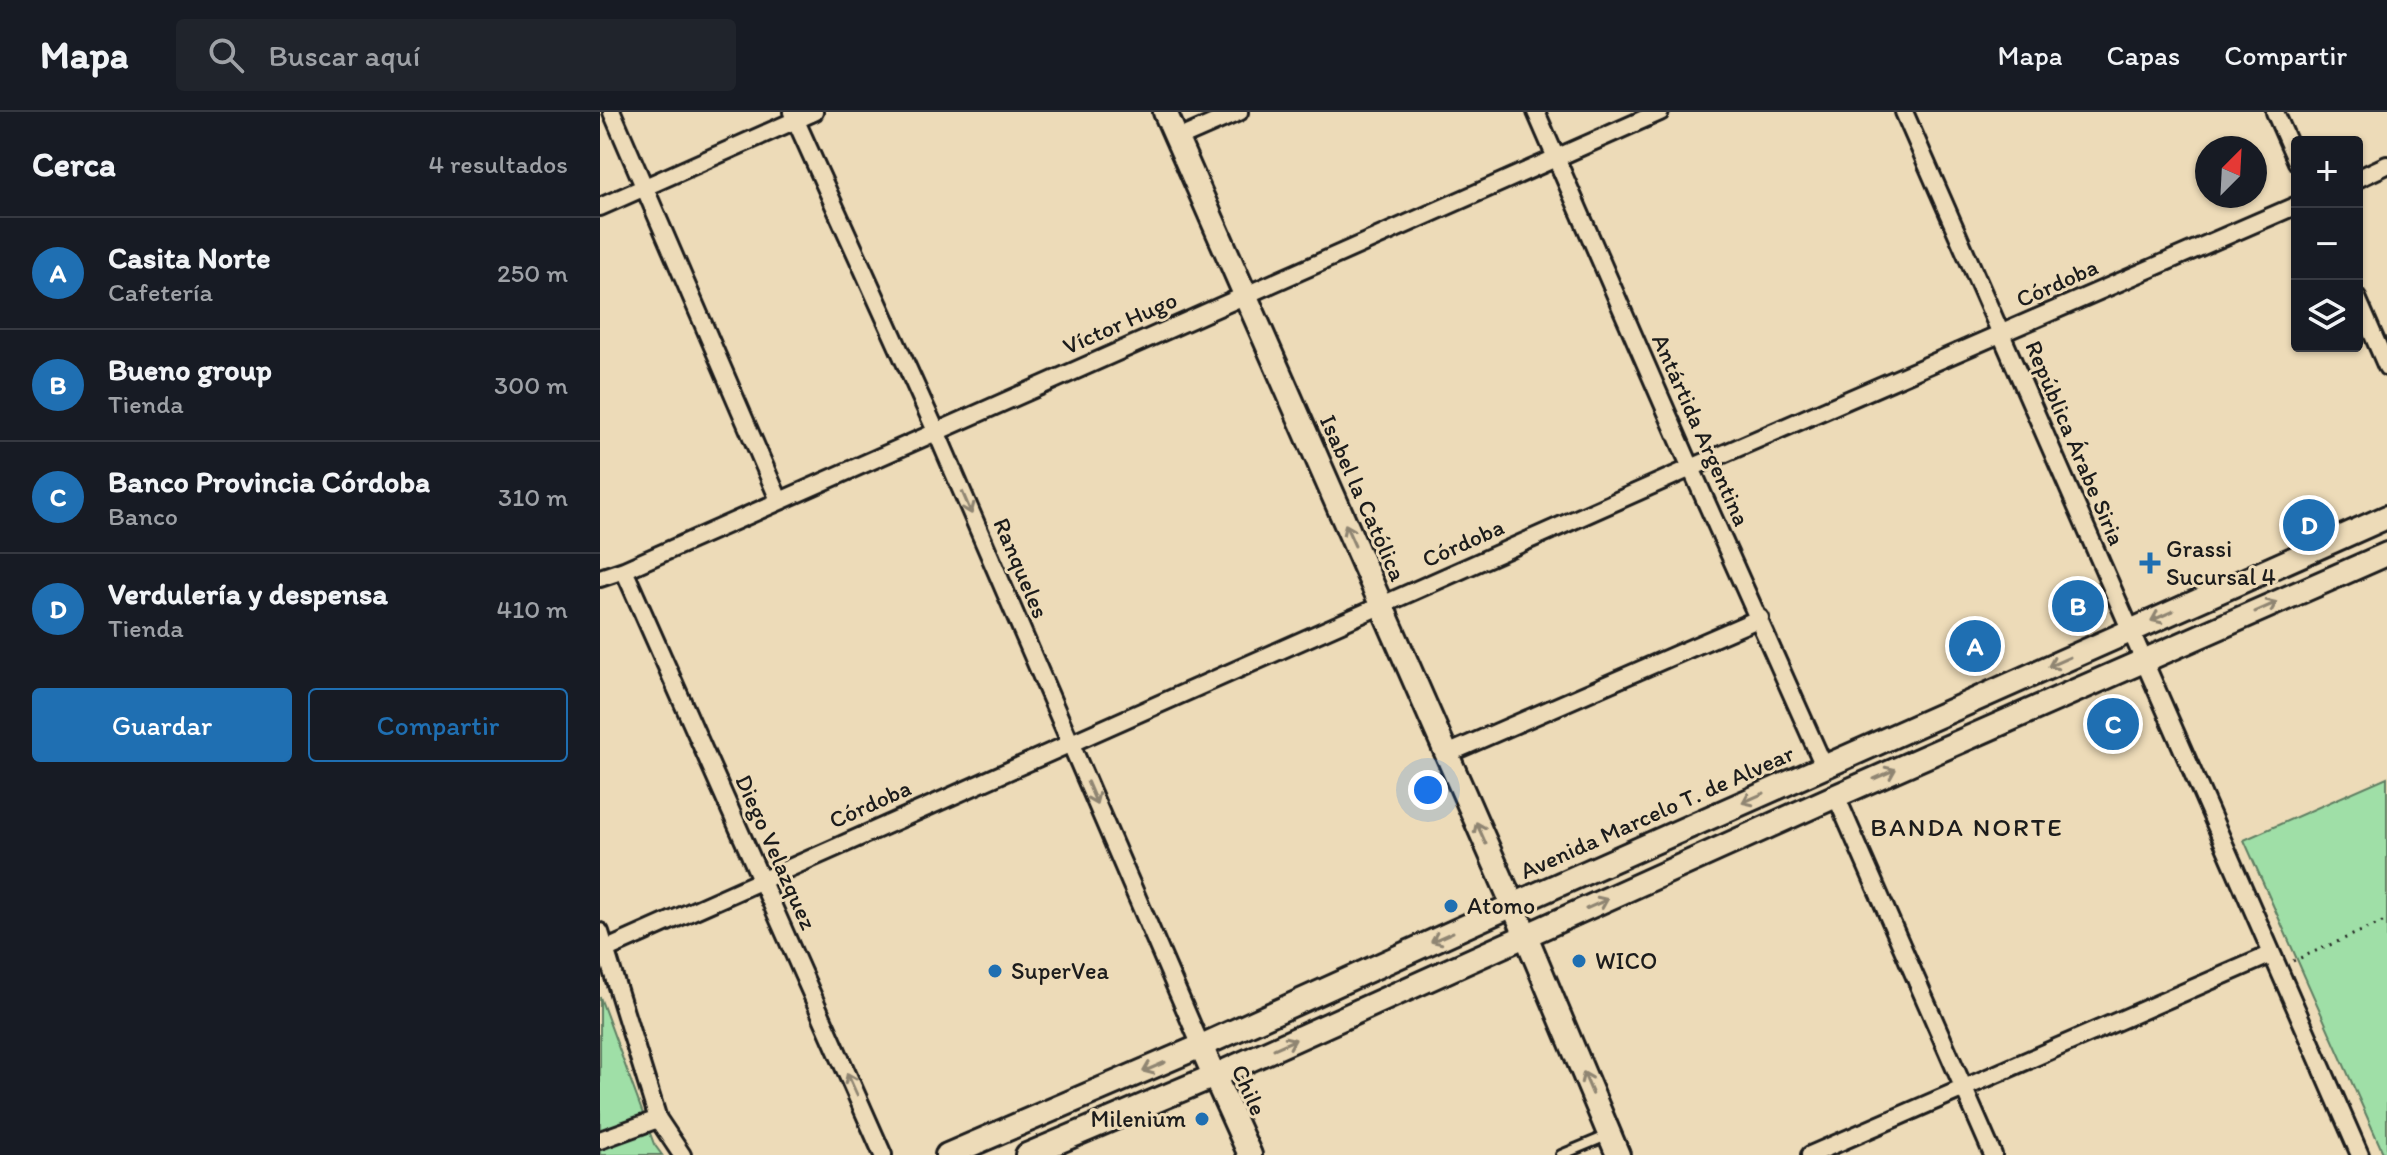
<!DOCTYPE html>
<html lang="es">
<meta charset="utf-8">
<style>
body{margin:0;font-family:Itim,sans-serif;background:#20242c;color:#f1f3f6}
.controls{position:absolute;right:24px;top:24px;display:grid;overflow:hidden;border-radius:8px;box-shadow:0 2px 6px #0004}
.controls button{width:72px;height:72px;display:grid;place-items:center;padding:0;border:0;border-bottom:2px solid #363941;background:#171b24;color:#f1f3f6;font:40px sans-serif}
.compass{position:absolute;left:1595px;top:24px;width:72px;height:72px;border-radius:50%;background:#171b24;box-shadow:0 2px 6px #0004;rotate:24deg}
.you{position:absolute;left:828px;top:678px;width:28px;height:28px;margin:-20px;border:6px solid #fff;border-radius:50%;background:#1a73e8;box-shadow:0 0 0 12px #1a73e833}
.badge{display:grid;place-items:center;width:52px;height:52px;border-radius:50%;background:#1f6fb2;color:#fff;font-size:26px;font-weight:700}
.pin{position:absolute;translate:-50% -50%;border:4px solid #fff;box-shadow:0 2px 8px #0006}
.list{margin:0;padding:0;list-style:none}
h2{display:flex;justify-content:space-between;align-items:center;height:104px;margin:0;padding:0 32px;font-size:34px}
h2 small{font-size:26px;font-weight:400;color:#9ea1a6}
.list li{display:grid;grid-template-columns:52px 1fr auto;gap:24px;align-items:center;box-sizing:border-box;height:112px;padding:0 32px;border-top:2px solid #363941}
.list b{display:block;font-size:30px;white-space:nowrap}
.list p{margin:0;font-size:26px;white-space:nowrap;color:#9ea1a6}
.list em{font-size:26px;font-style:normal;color:#9ea1a6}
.actions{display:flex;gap:16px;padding:24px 32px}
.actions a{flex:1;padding:18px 0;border:2px solid #1f6fb2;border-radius:8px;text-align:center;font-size:28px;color:#1f6fb2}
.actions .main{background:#1f6fb2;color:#fff}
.icon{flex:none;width:44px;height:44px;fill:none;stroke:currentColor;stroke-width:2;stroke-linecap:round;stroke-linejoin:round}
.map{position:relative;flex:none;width:1787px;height:1043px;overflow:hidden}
header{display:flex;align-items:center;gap:48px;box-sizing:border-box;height:112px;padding:0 40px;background:#171b24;border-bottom:2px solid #363941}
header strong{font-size:38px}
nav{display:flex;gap:44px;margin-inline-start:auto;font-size:28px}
.search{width:560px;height:72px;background:#20242c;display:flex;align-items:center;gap:20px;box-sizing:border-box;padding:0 28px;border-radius:8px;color:#9ea1a6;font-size:30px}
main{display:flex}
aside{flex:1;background:#171b24}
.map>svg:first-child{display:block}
.green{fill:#9fdfa7;stroke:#5e7e62;stroke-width:2}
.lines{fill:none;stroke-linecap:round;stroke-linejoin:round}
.service-casing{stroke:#1c1c1c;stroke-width:14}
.minor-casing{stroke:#1c1c1c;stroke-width:22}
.secondary-casing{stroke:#1c1c1c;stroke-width:28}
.path{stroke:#1c1c1c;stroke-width:3;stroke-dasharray:2 6;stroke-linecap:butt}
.service{stroke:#eddbb8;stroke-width:8}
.minor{stroke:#eddbb8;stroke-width:16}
.secondary{stroke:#eddbb8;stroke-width:22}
.oneway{stroke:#8f8572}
.poi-dot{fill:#1f6fb2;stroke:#eddbb8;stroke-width:3}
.labels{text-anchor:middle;stroke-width:6;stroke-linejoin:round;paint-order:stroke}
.street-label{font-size:24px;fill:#1c1c1c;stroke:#eddbb8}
.poi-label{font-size:24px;fill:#1c1c1c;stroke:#eddbb8;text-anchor:start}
.neighbourhood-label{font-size:26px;letter-spacing:2px;fill:#1c1c1c;stroke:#eddbb8}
</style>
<header>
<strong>Mapa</strong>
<div class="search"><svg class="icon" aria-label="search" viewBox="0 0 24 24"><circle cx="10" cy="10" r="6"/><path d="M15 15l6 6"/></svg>Buscar aquí</div>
<nav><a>Mapa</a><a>Capas</a><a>Compartir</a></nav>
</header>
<main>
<aside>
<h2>Cerca<small>4 resultados</small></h2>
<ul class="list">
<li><span class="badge">A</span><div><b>Casita Norte</b><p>Cafetería</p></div><em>250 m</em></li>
<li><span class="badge">B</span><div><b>Bueno group</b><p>Tienda</p></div><em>300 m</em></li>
<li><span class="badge">C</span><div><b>Banco Provincia Córdoba</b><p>Banco</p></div><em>310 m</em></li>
<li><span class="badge">D</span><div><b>Verdulería y despensa</b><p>Tienda</p></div><em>410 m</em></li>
</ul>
<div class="actions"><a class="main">Guardar</a><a>Compartir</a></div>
</aside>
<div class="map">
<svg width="1787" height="1043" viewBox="0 0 1787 1043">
<rect width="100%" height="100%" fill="#eddbb8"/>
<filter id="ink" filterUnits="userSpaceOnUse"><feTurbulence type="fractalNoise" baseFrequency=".0125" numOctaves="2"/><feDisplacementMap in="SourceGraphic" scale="16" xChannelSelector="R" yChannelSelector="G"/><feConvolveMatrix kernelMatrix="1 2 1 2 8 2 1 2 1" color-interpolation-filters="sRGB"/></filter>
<g filter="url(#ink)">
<path class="green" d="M 1787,665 L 1787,1043 L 1784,1043 L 1644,728 Z
M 0,885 L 54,1032 L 62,1043 L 0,1043 Z"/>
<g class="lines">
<g class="service-casing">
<path id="service" d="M 961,1043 L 1009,1023"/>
</g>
<g class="minor-casing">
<path id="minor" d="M 12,0 L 179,388
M 192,0 L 336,319 L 601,934
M 936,0 L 1091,356 L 1224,654
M 1304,0 L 1760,1043
M 1675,0 L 1697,50
M 577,27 L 639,0
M 1757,67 L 1787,53
M 0,95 L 214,0
M 1757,186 L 1787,255
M 24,458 L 283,1043
M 0,466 L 24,458 L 1060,0
M 847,642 L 1160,506
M 1236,684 L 1393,1043
M 0,820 L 58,1007 L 82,1043
M 7,837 L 1091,356 L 1697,93
M 0,1028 L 58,1007
M 1210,1043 L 1672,842"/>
</g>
<g class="secondary-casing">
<path id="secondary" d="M 565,0 L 913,793 L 1018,1043
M 601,934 L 650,1043
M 347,1043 L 601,934 L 913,793 L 1787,405
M 427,1043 L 614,964 L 1236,684 L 1787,442"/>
</g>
<path class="path" d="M 1693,849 L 1787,808"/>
<use href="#service" class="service"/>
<use href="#minor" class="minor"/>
<use href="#secondary" class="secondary"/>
</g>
<defs><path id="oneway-shaft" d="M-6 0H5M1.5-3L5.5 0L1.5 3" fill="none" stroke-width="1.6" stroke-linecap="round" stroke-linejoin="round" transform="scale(2)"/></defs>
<g class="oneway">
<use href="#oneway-shaft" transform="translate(367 391) rotate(67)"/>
<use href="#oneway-shaft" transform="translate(750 423) rotate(-114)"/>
<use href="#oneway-shaft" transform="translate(1666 495) rotate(-24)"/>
<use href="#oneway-shaft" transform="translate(1562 504) rotate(156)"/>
<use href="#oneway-shaft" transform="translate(1459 550) rotate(156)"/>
<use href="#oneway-shaft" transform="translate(1285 662) rotate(-24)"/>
<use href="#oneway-shaft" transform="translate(492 681) rotate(67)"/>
<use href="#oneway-shaft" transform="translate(1153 686) rotate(156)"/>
<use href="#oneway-shaft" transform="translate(881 721) rotate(-114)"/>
<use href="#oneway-shaft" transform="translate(997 792) rotate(-24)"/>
<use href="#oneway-shaft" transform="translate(842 825) rotate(156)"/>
<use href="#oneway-shaft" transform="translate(685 932) rotate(-24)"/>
<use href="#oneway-shaft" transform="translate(554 955) rotate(157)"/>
<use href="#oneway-shaft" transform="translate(988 971) rotate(-113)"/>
<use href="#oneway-shaft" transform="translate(252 972) rotate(-114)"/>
</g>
</g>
<g class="poi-dot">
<path d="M1546 439h8v8h8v8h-8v8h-8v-8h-8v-8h8z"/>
<circle cx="851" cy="794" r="8"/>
<circle cx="979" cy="849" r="8"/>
<circle cx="395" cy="859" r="8"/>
<circle cx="602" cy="1007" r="8"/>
</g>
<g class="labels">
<g class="street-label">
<text transform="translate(1457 171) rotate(-24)" y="8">Córdoba</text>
<text transform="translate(520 211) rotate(-24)" y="8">Víctor Hugo</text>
<text transform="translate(1101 318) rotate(66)" y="8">Antártida Argentina</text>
<text transform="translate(1475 331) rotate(67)" y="8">República Árabe Siria</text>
<text transform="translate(763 386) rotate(66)" y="8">Isabel la Católica</text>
<text transform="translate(863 431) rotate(-24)" y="8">Córdoba</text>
<text transform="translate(421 456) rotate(67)" y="8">Ranqueles</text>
<text transform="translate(270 692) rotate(-24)" y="8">Córdoba</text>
<text transform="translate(1057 700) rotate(-24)" y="8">Avenida Marcelo T. de Alvear</text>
<text transform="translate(176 740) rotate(66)" y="8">Diego Velazquez</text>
<text transform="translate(649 978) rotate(66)" y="8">Chile</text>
</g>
<g class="poi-label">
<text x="1566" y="445">Grassi<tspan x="1566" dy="28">Sucursal 4</tspan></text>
<text x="867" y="802">Atomo</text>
<text x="995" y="857">WICO</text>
<text x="411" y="867">SuperVea</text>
<text x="586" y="1015" text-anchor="end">Milenium</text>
</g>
<g class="neighbourhood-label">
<text x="1367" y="724">BANDA NORTE</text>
</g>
</g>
</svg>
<div class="controls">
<button>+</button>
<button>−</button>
<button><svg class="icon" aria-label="layers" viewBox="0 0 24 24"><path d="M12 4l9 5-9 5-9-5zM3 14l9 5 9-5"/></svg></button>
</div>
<svg class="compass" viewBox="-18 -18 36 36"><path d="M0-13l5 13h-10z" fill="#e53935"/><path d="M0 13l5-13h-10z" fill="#9ea1a6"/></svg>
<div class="you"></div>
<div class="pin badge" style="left:1375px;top:534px">A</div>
<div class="pin badge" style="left:1478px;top:494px">B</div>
<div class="pin badge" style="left:1513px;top:612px">C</div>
<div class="pin badge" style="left:1709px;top:413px">D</div>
</div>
</main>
